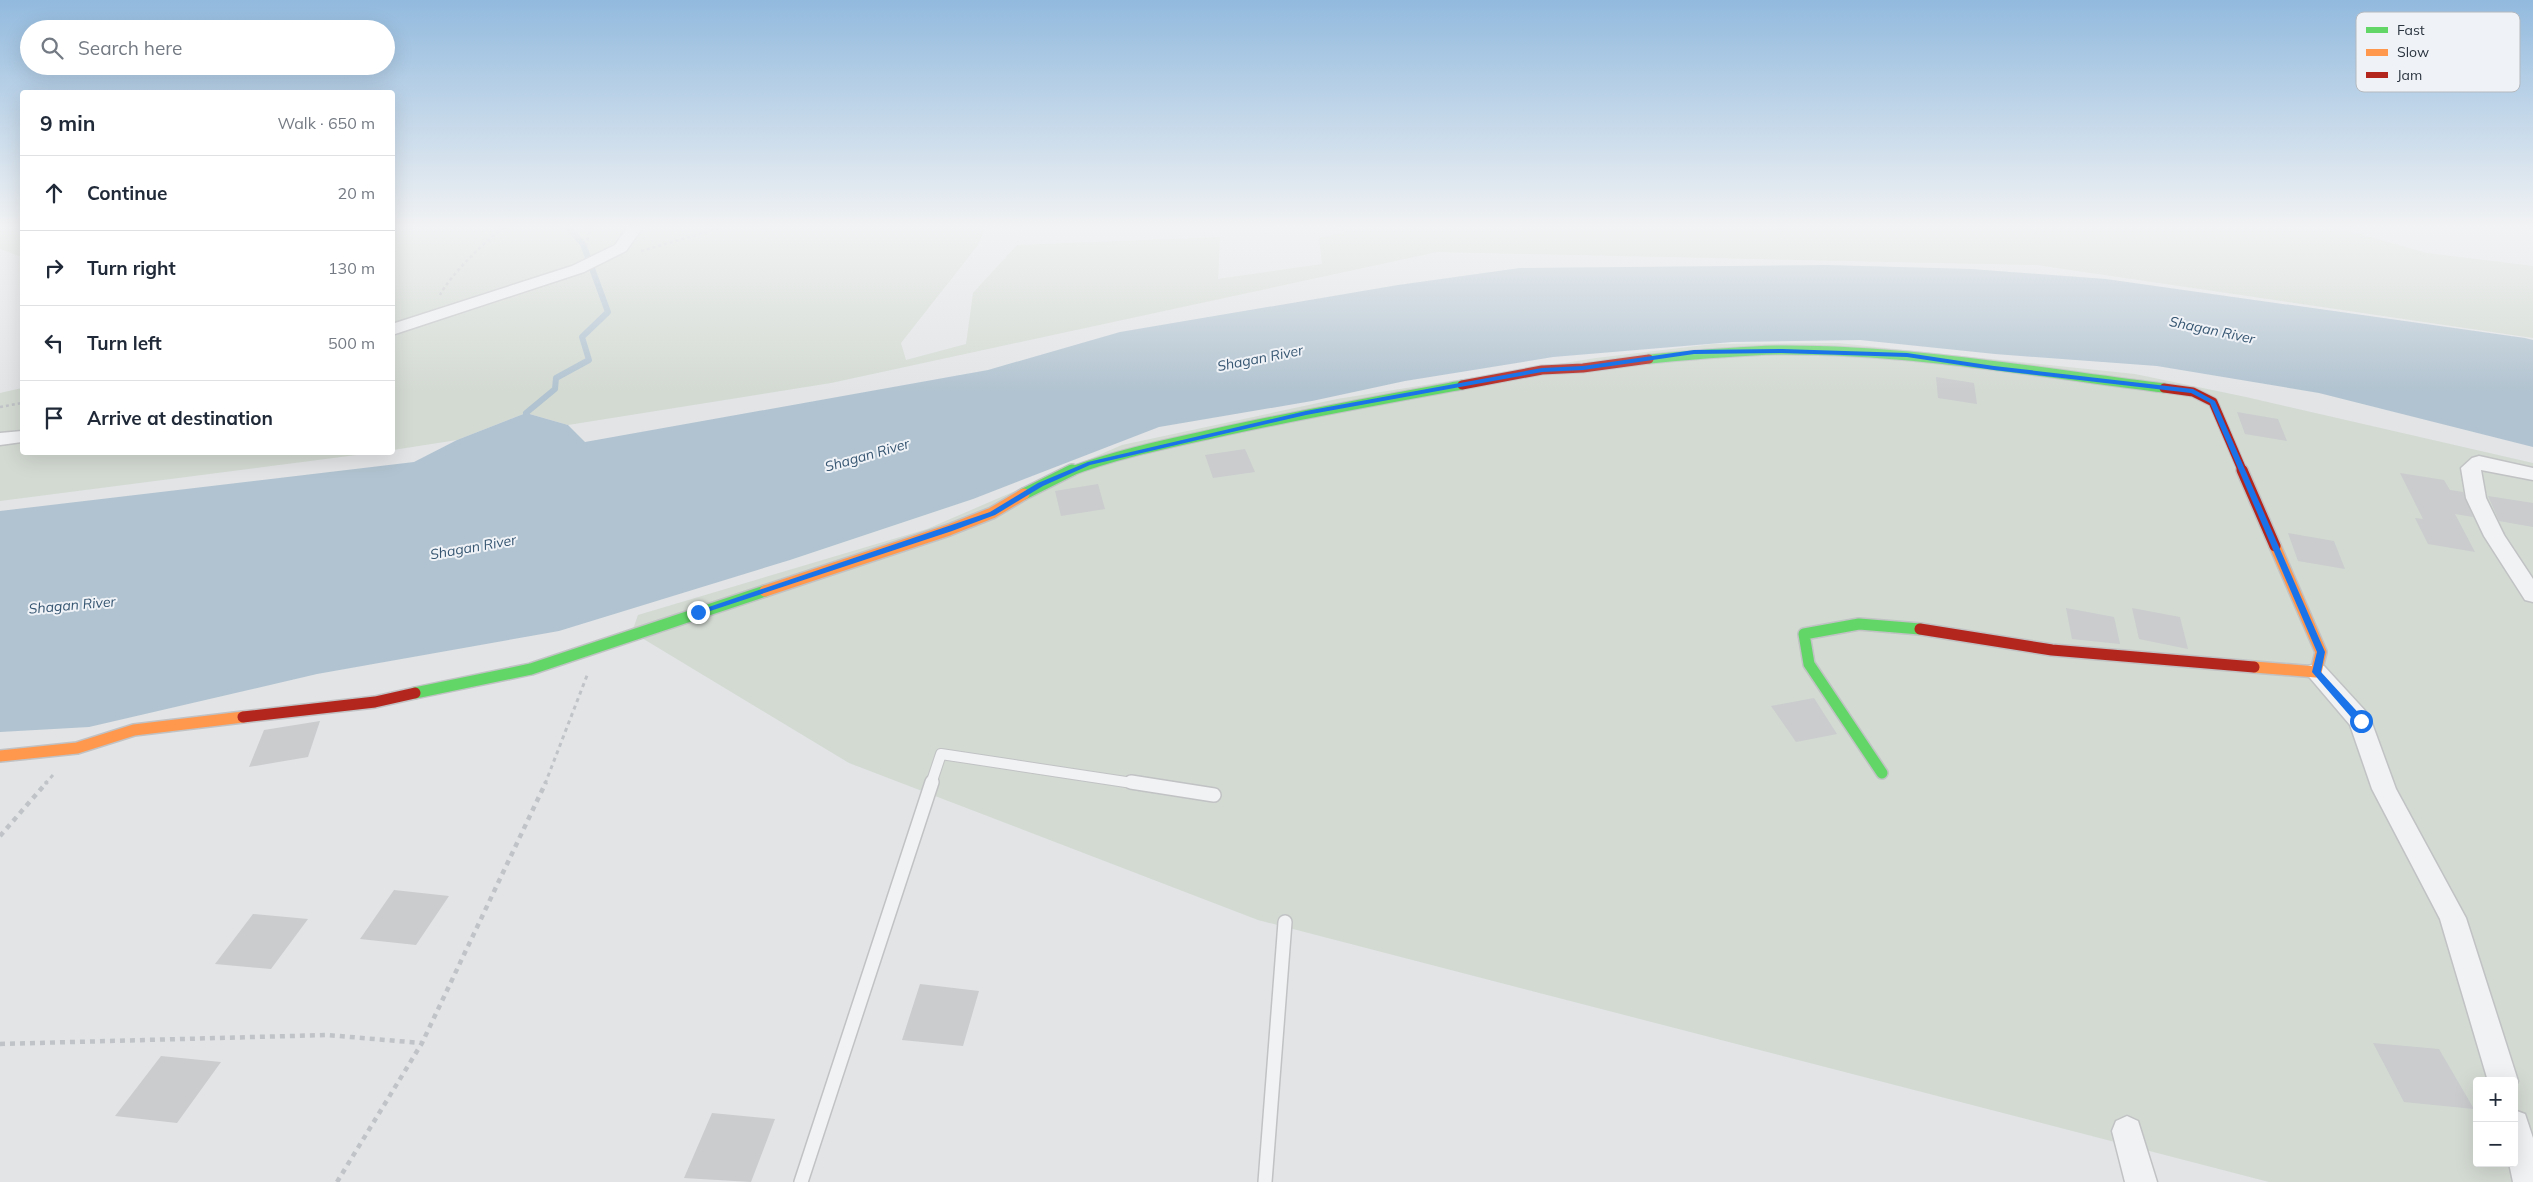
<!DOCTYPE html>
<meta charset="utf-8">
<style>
body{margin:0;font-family:Mulish,sans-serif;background:#f6f6f7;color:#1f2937}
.controls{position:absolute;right:15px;bottom:15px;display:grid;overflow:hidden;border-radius:5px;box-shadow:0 5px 20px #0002}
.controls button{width:45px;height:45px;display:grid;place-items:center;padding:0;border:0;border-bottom:1px solid #e0e1e3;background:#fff;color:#1f2937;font:25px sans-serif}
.stop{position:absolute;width:15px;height:15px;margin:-11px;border:4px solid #1a73e8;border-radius:50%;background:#fff}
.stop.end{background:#1a73e8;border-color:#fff;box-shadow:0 1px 5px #0008}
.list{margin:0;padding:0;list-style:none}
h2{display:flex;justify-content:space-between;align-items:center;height:65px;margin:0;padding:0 20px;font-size:21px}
h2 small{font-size:16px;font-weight:400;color:#747a83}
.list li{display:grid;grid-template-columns:32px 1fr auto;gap:15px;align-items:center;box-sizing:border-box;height:75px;padding:0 20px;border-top:1px solid #e0e1e3}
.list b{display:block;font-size:19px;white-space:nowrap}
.list em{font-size:16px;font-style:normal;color:#747a83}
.icon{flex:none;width:28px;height:28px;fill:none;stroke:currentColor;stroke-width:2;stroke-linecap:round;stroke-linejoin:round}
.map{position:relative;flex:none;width:2533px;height:1182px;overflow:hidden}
.search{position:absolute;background:#fff;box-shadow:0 5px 20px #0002;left:20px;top:20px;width:375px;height:55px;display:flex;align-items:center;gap:12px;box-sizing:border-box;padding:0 18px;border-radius:28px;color:#747a83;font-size:19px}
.panel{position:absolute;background:#fff;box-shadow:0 5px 20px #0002;left:20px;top:90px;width:375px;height:365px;border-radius:5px}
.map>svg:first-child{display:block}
.green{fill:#d3dad2;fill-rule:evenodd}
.water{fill:#b1c3d0}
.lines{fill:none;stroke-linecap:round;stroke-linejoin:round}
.stream{stroke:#b1c3d0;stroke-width:6}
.building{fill:#caccce}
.lane-far1-casing{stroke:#c0c2c4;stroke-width:12}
.lane-casing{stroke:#c0c2c4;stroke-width:16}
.street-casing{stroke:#c0c2c4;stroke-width:3}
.fast-far1-casing{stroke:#c0c2c4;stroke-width:11}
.fast-casing{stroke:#c0c2c4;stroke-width:14}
.slow-casing{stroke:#c0c2c4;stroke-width:14}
.jam-far1-casing{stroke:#c0c2c4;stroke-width:11}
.jam-casing{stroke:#c0c2c4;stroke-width:14}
.path-far2{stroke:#c0c3c7;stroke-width:2.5;stroke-dasharray:3 3;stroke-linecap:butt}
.path-far1{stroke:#c0c3c7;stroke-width:3;stroke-dasharray:4 4;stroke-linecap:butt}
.path{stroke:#c0c3c7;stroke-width:4.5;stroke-dasharray:5 5;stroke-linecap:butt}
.lane-far1{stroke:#f1f2f3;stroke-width:10}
.lane{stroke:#f1f2f3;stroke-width:13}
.street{fill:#f1f2f3;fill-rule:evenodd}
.fast-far1{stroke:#63d668;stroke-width:9}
.fast{stroke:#63d668;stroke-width:11}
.slow{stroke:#ff974d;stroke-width:11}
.jam-far1{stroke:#b3261e;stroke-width:9}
.jam{stroke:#b3261e;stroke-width:11}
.route{fill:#1a73e8}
.labels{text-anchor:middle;stroke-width:4;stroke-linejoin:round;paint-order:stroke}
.water-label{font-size:14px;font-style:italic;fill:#355571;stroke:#eff2f6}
.key{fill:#eff2f6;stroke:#b4b9bf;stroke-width:1}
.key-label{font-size:14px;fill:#29333f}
</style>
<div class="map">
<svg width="2533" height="1182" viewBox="0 0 2533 1182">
<rect width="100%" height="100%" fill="#e2e4e6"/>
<path class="green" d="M 0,227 L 22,227 L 22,257 L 0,249 Z
M 392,227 L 985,227 L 978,245 L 901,343 L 906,360 L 966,344 L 973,293 L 1017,245 L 1220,237 L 1218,279 L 1322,264 L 1319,238 L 1344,232 L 1343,227 L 2334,227 L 2427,253 L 2533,266 L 2533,338 L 2037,265 L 1437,252 L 831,383 L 568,425 L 526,413 L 457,440 L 393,450 Z
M 1838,343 L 2135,374 L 2246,397 L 2533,463 L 2533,1182 L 2269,1182 L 1258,920 L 849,763 L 632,632 L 638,615 L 927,529 L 1122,445 L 1337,399 L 1596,358 L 1713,344 ZM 2477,1081 L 2514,1081 L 2514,1163 L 2477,1163 Z
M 22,388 L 22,452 L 372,453 L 0,501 L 0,393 Z"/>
<path class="water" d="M 1827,265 L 1971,269 L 2106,279 L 2525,338 L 2533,340 L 2533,447 L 2319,393 L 2157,366 L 1995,354 L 1860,340 L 1732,342 L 1553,357 L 1405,381 L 1312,401 L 1159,427 L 973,499 L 790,560 L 559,631 L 317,674 L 89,727 L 0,732 L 0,511 L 414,462 L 457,440 L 526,413 L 568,425 L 585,442 L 988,370 L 1120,332 L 1398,285 L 1520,268 Z"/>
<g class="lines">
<path class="stream" d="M 526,413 L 555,389 L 556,378 L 589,360 L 582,337 L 608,312 L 583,244 L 568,227"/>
</g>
<path class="building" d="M 1936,377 L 1974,383 L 1977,404 L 1938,398 Z
M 2237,412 L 2278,419 L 2287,441 L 2245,434 Z
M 1245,449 L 1255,472 L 1213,478 L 1205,455 Z
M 2400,473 L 2444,480 L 2450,490 L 2463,492 L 2473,517 L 2455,514 L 2475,552 L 2428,544 L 2415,518 L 2423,519 Z
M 1098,484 L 1105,509 L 1061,516 L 1055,491 Z
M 2488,496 L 2533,503 L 2533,527 L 2499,521 Z
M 2288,533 L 2334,541 L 2345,569 L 2298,561 Z
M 2066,608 L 2114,617 L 2120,644 L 2072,639 Z
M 2132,608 L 2180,617 L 2188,649 L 2139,639 Z
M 1814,698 L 1837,734 L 1796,742 L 1771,706 Z
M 320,721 L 308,757 L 249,767 L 264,730 Z
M 394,890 L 449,896 L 416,945 L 360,939 Z
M 253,914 L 308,919 L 271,969 L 215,964 Z
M 920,984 L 979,991 L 963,1046 L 902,1040 Z
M 2373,1043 L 2439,1049 L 2474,1109 L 2404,1102 Z
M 161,1056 L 221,1062 L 177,1123 L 115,1116 Z
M 712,1113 L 775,1119 L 751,1182 L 684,1178 Z"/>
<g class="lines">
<g class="lane-far1-casing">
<path id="lane-far1" d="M 931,784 L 941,754 L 1139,784"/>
</g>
<g class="lane-casing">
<path id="lane" d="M 1131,782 L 1214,795
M 801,1182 L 932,782
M 1265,1182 L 1285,922"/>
</g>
<g class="street-casing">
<path id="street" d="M 628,227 L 643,227 L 626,251 L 584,272 L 392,335 L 392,324 L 572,266 L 615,245 Z
M 22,431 L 22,442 L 0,445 L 0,433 Z
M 2479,456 L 2533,468 L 2533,480 L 2481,470 L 2486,498 L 2504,535 L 2533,579 L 2533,602 L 2525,600 L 2484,536 L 2466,498 L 2461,468 L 2472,458 Z
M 2316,664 L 2324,666 L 2369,715 L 2396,789 L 2466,918 L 2518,1081 L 2514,1089 L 2514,1081 L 2488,1081 L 2440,919 L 2372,789 L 2350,725 L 2305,672 L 2308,666 Z
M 2514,1110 L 2525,1114 L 2533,1138 L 2533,1182 L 2513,1182 L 2509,1163 L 2514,1163 Z
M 2127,1116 L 2138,1121 L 2157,1182 L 2125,1182 L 2112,1131 L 2116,1121 Z"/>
</g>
<g class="fast-far1-casing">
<path id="fast-far1" d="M 1649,359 C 1692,355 1734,351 1777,350 C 1907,349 2036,372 2164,388
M 1069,472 C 1117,454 1166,444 1216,433 C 1297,415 1380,400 1462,385"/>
</g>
<g class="fast-casing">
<path id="fast" d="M 1024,494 L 1072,470
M 415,693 L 531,669 L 765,591
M 1882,773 L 1809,664 L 1804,634 L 1859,624 L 1920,629"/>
</g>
<g class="slow-casing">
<path id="slow" d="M 765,591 L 949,530 L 992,513 L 1024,494
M 2254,667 L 2316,672 L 2321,652 L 2275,546
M 0,756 L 77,748 L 134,730 L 243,717"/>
</g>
<g class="jam-far1-casing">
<path id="jam-far1" d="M 1462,385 L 1542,370 L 1583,368 L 1649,359
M 2164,388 L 2193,392 L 2213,402 L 2243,472"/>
</g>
<g class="jam-casing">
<path id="jam" d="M 2242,470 L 2275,546
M 1920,629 L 2052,650 L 2254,667
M 243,717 L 375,702 L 415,693"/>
</g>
<path class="path-far2" d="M 586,246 L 591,227
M 641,251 L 724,227
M 440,295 C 448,278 490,234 507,227
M 0,407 L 22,403"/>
<path class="path-far1" d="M 45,784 L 53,775
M 545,784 L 588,673"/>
<path class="path" d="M 0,836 L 47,782
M 0,1044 L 327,1035 L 421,1043
M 337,1182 L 422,1043 L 546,782"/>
<use href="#lane-far1" class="lane-far1"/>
<use href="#lane" class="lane"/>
<use href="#street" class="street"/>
<use href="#fast-far1" class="fast-far1"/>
<use href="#fast" class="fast"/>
<use href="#slow" class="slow"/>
<use href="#jam-far1" class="jam-far1"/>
<use href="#jam" class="jam"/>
</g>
<linearGradient id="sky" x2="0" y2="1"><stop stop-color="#92bade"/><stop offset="0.58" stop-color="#f2f3f4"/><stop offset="1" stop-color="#f2f3f4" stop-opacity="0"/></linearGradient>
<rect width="2533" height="392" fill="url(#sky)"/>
<path class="route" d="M 1782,349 L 1907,353 L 1994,366 L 2193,389 L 2215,401 L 2325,652 L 2321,672 L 2364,719 L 2364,724 L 2357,724 L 2312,672 L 2317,652 L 2210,403 L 2191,393 L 1994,370 L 1907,357 L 1782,353 L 1694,354 L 1583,370 L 1542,372 L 1306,415 L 1090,465 L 1043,486 L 995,515 L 952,531 L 701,614 L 694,612 L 990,512 L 1038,483 L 1088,462 L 1306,411 L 1542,368 L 1583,366 L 1694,350 Z"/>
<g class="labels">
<g class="water-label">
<text transform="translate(2212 330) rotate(12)" y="5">Shagan River</text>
<text transform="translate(1260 358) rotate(-11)" y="5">Shagan River</text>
<text transform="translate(867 455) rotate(-16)" y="5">Shagan River</text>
<text transform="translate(473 547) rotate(-10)" y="5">Shagan River</text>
<text transform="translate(72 605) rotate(-5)" y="5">Shagan River</text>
</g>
</g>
<rect x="2356" y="12" width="164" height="80" rx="8" class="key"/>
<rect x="2366" y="27" width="22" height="6" fill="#63d668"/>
<rect x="2366" y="49" width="22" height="7" fill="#ff974d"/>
<rect x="2366" y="72" width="22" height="6" fill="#b3261e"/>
<g class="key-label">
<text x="2397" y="35">Fast</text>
<text x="2397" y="57">Slow</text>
<text x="2397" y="80">Jam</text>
</g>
</svg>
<div class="controls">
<button>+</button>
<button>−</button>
</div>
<div class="stop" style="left:2361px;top:721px"></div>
<div class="stop end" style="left:698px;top:612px"></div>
<div class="search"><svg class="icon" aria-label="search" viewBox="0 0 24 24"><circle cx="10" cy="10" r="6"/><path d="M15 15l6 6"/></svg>Search here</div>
<section class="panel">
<h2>9 min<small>Walk · 650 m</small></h2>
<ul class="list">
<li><svg class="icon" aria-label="ahead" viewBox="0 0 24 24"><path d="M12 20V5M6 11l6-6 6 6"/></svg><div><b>Continue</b></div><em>20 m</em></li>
<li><svg class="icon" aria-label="right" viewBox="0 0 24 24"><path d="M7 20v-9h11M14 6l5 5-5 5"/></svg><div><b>Turn right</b></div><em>130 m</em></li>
<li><svg class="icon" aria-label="left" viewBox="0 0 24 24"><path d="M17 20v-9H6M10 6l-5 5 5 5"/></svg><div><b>Turn left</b></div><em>500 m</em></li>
<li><svg class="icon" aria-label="arrive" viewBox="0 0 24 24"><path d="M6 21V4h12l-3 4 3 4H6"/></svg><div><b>Arrive at destination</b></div></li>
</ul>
</section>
</div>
